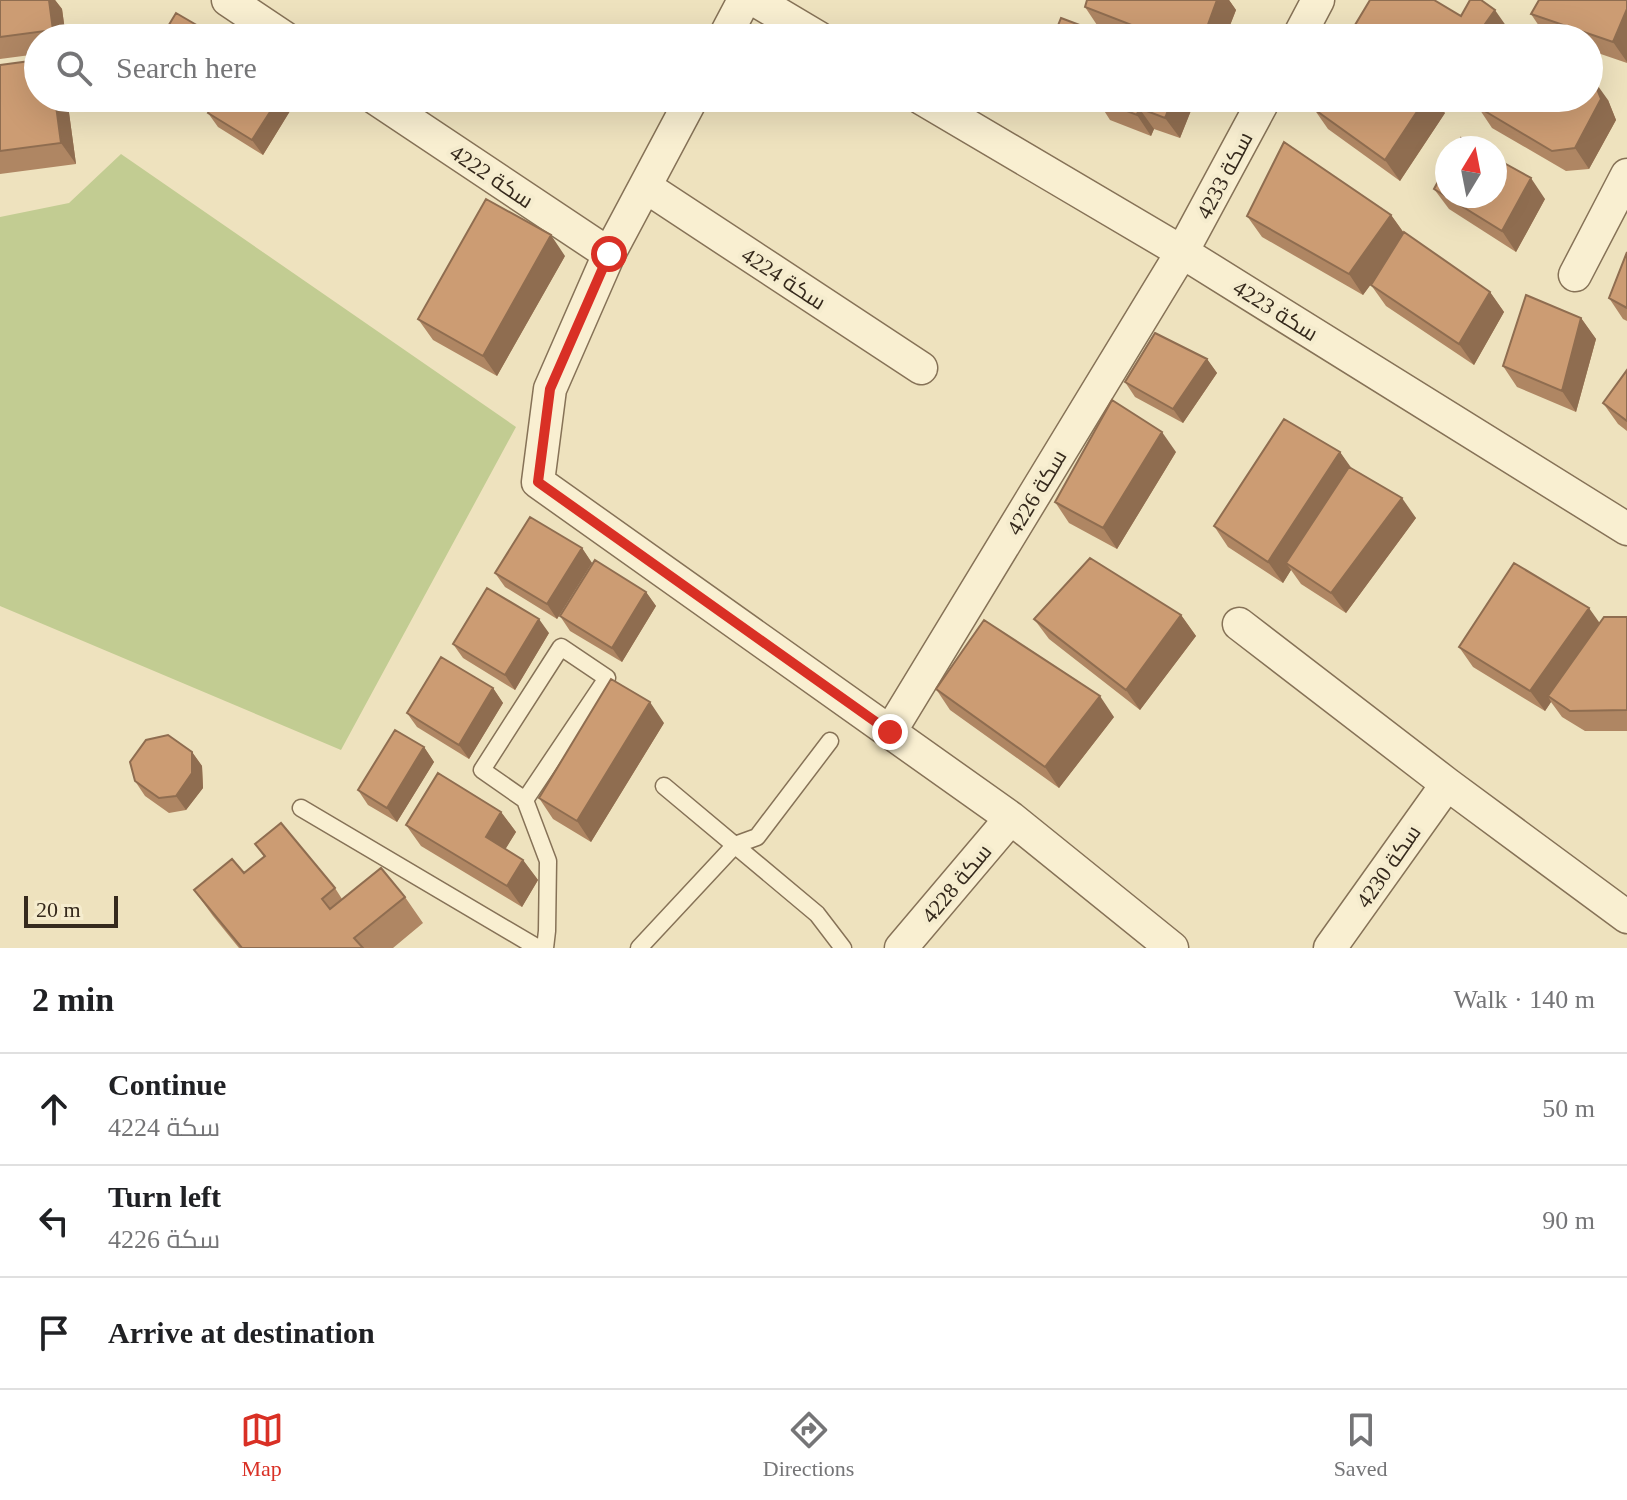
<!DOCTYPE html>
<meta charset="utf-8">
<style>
body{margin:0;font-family:"Times New Roman",Cairo,serif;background:#f6f6f6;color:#202124}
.compass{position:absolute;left:1435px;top:136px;width:72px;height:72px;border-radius:50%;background:#fff;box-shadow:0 8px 32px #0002;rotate:10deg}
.scale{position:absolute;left:24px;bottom:20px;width:94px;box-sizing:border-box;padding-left:8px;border:4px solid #35291c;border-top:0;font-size:22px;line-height:28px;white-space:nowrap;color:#35291c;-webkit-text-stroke:6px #f5ecce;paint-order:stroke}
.stop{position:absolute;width:24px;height:24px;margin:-18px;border:6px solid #d93025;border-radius:50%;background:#fff}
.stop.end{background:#d93025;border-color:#fff;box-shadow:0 2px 8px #0008}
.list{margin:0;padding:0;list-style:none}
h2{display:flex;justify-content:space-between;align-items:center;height:104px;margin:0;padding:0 32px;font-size:34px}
h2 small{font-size:26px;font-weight:400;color:#757577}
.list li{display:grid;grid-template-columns:52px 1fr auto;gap:24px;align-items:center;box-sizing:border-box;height:112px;padding:0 32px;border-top:2px solid #e0e0e0}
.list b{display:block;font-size:30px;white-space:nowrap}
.list p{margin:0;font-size:26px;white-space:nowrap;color:#757577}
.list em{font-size:26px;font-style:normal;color:#757577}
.icon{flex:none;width:44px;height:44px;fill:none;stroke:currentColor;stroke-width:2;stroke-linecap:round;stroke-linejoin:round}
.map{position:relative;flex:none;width:1627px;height:948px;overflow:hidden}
.search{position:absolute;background:#fff;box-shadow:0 8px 32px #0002;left:24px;right:24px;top:24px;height:88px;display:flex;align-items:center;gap:20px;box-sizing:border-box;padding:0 28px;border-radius:44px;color:#757577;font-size:30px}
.sheet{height:440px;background:#fff}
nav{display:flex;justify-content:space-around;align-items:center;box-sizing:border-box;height:112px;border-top:2px solid #e0e0e0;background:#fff;font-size:22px;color:#757577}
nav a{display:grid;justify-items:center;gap:4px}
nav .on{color:#d93025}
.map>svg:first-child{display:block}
.green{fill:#c2cc92}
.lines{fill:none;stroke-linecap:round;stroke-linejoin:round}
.lane-casing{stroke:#867257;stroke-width:19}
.street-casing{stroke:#867257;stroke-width:35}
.lane{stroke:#f9efd1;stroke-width:16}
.street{stroke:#f9efd1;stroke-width:32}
.wall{fill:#af8663}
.shaded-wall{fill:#8f6d50}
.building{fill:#cc9c73;stroke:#8f6d50;stroke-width:2}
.route{stroke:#d93025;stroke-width:10}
.labels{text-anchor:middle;stroke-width:8;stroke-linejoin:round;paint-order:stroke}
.street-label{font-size:22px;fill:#35291c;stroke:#f5ecce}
</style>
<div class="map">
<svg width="1627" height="948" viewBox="0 0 1627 948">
<rect width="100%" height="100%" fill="#eee2be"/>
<path class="green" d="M 121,154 L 516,427 L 341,750 L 0,606 L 0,217 L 69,203 Z"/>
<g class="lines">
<g class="lane-casing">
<path id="lane" d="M 664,786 L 817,914 L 843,948
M 525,800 L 607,678 L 561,647 L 482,770 L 525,800 L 548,861 L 547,931 L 545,948
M 301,808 L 538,948
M 639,948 L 735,845 L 757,837 L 830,741"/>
</g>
<g class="street-casing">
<path id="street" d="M 228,0 L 285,38
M 755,0 L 819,38
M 724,38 L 744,0
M 1298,38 L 1318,0
M 375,98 L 609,254
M 692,98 L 609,254 L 550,389 L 538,482 L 1011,818 L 1172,948
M 921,98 L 1182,252 L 1627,529
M 646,187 L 921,368
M 1575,275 L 1627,175
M 1239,624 L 1447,784 L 1627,917
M 890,732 L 1182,252 L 1265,98
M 901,948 L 1011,818
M 1330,948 L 1447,784"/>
</g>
<use href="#lane" class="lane"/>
<use href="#street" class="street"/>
</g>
<path class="wall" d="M 0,0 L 55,0 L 62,9 L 66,38 L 38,38 L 38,54 L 0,59 Z
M 1217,0 L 1229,0 L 1236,10 L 1225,38 L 1126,38 L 1099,28 L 1085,7 Z
M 1627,0 L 1627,63 L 1589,50 L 1589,38 L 1554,38 L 1545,35 L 1531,14 Z
M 1461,16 L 1509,30 L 1504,38 L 1364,38 L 1355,25 Z
M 0,65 L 38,98 L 67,98 L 76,164 L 0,174 Z
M 298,98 L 263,155 L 218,127 L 208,113 Z
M 1074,98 L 1196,98 L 1180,138 L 1154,129 L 1151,136 L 1110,120 L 1103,109 Z
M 1608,100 L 1616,120 L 1589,169 L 1566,171 L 1492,128 L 1478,107 Z
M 1314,109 L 1445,113 L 1400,181 L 1328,129 Z
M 1434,189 L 1545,199 L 1516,252 L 1449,209 Z
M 1391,215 L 1404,233 L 1490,292 L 1504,312 L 1474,365 L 1386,306 L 1371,285 L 1374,280 L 1363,295 L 1262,237 L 1247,216 Z
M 1627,252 L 1627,321 L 1623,319 L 1609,298 Z
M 565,256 L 497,376 L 433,340 L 418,319 Z
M 1581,318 L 1596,339 L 1576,412 L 1517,387 L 1503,366 Z
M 1207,359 L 1217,373 L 1183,423 L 1135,397 L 1125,382 Z
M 1627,370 L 1627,431 L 1618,424 L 1603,403 Z
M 1176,452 L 1117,549 L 1069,523 L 1055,502 Z
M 1340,452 L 1351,469 L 1416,518 L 1346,613 L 1301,584 L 1291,570 L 1283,583 L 1228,547 L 1214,526 Z
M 582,548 L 592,563 L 557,619 L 505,587 L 495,573 Z
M 646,592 L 656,606 L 622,662 L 570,631 L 560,616 Z
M 1181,615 L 1196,636 L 1140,710 L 1049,639 L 1034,619 Z
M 1627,617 L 1627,731 L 1585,731 L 1562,717 L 1551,702 L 1545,711 L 1473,667 L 1459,647 L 1600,623 Z
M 549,633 L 515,690 L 463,658 L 453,644 Z
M 493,688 L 503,703 L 469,759 L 417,727 L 407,713 Z
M 936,689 L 1114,717 L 1059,788 L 950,710 Z
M 664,723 L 591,842 L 553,819 L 539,798 Z
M 424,747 L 434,762 L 397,822 L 368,805 L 358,790 Z
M 192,752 L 202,766 L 203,788 L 186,810 L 169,813 L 145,796 L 135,781 Z
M 501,812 L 516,832 L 505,849 L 523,860 L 538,880 L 522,907 L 421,846 L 406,825 Z
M 255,844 L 335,888 L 342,899 L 405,897 L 423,923 L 393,948 L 239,948 L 213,916 L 194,890 L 244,873 L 264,857 Z"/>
<path class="shaded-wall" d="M 49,0 L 55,0 L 62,9 L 66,38 L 58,38 L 53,30 Z
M 1217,0 L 1229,0 L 1236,10 L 1225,38 L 1203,38 Z
M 1627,9 L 1627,62 L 1613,42 Z
M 1495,10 L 1509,30 L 1504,38 L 1475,38 Z
M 1593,79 L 1608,100 L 1616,120 L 1589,169 L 1575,148 Z
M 55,98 L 67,98 L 76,164 L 61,143 Z
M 279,98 L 298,98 L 263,155 L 252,140 Z
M 1173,98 L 1196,98 L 1180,138 L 1165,118 Z
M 1426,98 L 1434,98 L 1445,113 L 1400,181 L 1385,160 Z
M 1139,108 L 1154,129 L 1151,136 L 1137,115 Z
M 1531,178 L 1545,199 L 1516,252 L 1502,231 Z
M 1391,215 L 1406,236 L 1363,295 L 1349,274 Z
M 551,235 L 565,256 L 497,376 L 483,356 Z
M 1490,292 L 1504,312 L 1474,365 L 1459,344 Z
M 1581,318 L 1596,339 L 1576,412 L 1562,391 Z
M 1207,359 L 1217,373 L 1183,423 L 1173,409 Z
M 1162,432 L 1176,452 L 1117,549 L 1103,528 Z
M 1340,452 L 1355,473 L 1286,563 L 1291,570 L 1283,583 L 1268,562 Z
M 1402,498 L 1416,518 L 1346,613 L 1331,593 Z
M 582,548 L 592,563 L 557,619 L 547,604 Z
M 646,592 L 656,606 L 622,662 L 612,648 Z
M 1589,608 L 1604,629 L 1548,696 L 1551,702 L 1545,711 L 1530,691 Z
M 1181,615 L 1196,636 L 1140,710 L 1126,690 Z
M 539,619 L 549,633 L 515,690 L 505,675 Z
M 493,688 L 503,703 L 469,759 L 459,745 Z
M 1100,696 L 1114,717 L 1059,788 L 1045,767 Z
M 650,702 L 664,723 L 591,842 L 577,821 Z
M 424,747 L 434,762 L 397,822 L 387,808 Z
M 192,752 L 202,766 L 203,788 L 186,810 L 176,796 Z
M 501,812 L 516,832 L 500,858 L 486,837 Z
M 523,860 L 538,880 L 522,907 L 507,886 Z"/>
<path class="building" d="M 0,0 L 49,0 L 53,30 L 0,37 Z
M 1087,0 L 1217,0 L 1203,38 L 1165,38 L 1085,7 Z
M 1370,0 L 1434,0 L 1461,16 L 1470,0 L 1481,0 L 1495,10 L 1475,38 L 1376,38 L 1355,25 Z
M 1539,0 L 1627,0 L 1627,9 L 1613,42 L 1531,14 Z
M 176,13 L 217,37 L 216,38 L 161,38 Z
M 1061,18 L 1114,38 L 1053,38 Z
M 38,60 L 38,98 L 55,98 L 61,143 L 0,151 L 0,65 Z
M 1589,77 L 1593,79 L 1601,99 L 1575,148 L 1552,151 L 1478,107 L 1483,98 L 1589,98 Z
M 217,98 L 279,98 L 252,140 L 208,113 Z
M 1096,98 L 1173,98 L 1165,118 L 1139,108 L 1137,115 L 1096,99 Z
M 1321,98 L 1426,98 L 1385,160 L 1314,109 Z
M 1461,138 L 1478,148 L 1456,148 Z
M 1284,142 L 1391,215 L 1349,274 L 1247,216 Z
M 1495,158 L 1531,178 L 1502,231 L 1434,189 L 1447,165 L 1447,196 L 1495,196 Z
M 486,199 L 551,235 L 483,356 L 418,319 Z
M 1404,232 L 1490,292 L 1459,344 L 1371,285 Z
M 1627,252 L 1627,308 L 1609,298 Z
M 1526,295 L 1581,318 L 1562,391 L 1503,366 Z
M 1155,333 L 1207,359 L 1173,409 L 1125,382 Z
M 1627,370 L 1627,421 L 1603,403 Z
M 1112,400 L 1162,432 L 1103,528 L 1055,502 Z
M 1284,419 L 1340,452 L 1268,562 L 1214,526 Z
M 1349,467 L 1402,498 L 1331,593 L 1286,563 Z
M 530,517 L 582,548 L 547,604 L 495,573 Z
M 1090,558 L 1181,615 L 1126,690 L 1034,619 Z
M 595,560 L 646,592 L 612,648 L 560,616 Z
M 1514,563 L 1589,608 L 1530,691 L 1459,647 Z
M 487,588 L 539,619 L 505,675 L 453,644 Z
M 1604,617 L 1627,617 L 1627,710 L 1570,711 L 1548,696 Z
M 984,620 L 1100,696 L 1045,767 L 936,689 Z
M 441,657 L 493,688 L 459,745 L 407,713 Z
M 611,679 L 650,702 L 577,821 L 539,798 Z
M 395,730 L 424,747 L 387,808 L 358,790 Z
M 168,735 L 192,752 L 192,773 L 176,796 L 159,798 L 135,781 L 130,762 L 146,740 Z
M 438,773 L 501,812 L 486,837 L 523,860 L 507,886 L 406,825 Z
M 281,823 L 335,888 L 322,899 L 330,909 L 381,868 L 405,897 L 354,938 L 363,948 L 242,948 L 194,890 L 232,859 L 244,873 L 265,856 L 255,844 Z"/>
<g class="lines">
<path class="route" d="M 609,254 L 550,389 L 538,482 L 890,732"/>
</g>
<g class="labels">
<g class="street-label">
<text transform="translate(1224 175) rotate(-62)" y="8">سكة 4233</text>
<text transform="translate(492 176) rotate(34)" y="8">سكة 4222</text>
<text transform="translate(784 278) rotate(33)" y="8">سكة 4224</text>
<text transform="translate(1276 310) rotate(32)" y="8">سكة 4223</text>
<text transform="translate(1036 492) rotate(-59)" y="8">سكة 4226</text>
<text transform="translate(1388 866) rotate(-55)" y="8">سكة 4230</text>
<text transform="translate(956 883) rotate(-50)" y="8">سكة 4228</text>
</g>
</g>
</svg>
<svg class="compass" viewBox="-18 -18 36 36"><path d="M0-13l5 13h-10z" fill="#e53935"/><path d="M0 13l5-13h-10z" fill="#757577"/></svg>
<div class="scale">20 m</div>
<div class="stop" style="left:609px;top:254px"></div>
<div class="stop end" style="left:890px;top:732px"></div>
<div class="search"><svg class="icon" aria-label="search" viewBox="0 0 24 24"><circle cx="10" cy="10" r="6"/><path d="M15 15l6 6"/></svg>Search here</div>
</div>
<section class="sheet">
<h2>2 min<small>Walk · 140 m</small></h2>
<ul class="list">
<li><svg class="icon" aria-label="ahead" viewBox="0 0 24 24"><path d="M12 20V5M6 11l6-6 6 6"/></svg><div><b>Continue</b><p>سكة 4224</p></div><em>50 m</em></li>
<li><svg class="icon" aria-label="left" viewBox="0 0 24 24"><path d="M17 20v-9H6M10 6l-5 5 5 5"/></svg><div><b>Turn left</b><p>سكة 4226</p></div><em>90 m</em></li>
<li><svg class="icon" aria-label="arrive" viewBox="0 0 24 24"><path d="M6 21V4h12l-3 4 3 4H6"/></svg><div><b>Arrive at destination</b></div></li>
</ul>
</section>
<nav>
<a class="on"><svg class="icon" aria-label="map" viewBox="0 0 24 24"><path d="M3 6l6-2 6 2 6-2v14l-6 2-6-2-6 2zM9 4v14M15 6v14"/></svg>Map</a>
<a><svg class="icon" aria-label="directions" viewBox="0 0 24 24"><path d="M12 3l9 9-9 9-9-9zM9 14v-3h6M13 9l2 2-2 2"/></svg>Directions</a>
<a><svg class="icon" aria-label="saved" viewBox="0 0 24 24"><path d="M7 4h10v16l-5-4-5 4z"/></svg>Saved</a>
</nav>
